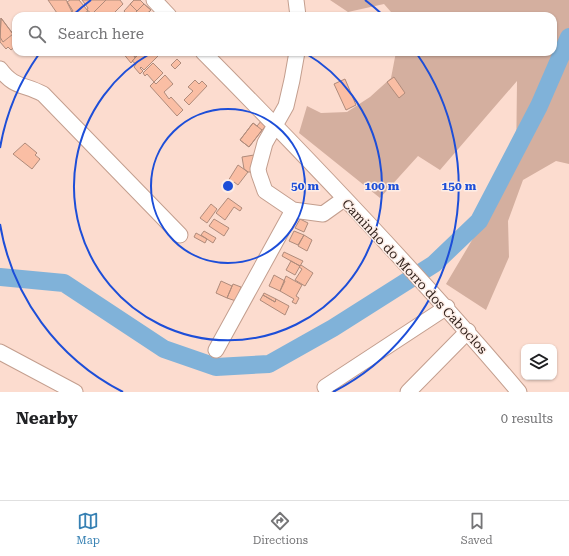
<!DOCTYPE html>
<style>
body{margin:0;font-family:"Roboto Serif",serif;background:#f2f2f2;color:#202124}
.controls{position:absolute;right:12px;bottom:12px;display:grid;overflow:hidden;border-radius:8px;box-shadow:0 1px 3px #0004}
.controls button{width:36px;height:36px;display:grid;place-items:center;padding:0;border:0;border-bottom:1px solid #e0e0e0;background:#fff;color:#202124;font:20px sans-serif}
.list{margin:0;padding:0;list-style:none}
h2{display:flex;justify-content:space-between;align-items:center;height:52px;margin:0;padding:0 16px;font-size:17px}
h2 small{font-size:13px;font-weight:400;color:#757577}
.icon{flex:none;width:22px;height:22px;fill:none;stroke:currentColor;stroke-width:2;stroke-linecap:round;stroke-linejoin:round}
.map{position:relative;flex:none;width:569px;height:392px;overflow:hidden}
.search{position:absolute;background:#fff;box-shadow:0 1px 3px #0004;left:12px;right:12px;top:12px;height:44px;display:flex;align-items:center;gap:10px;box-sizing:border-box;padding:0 14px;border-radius:12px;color:#757577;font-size:15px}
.sheet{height:108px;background:#fff}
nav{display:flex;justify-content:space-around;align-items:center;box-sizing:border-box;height:56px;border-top:1px solid #e0e0e0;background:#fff;font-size:11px;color:#757577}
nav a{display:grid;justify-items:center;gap:2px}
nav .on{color:#3680b3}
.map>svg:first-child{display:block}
.green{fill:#d4af9f}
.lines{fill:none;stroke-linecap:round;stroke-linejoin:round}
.river{stroke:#80b2d9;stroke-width:18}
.building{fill:#fabea4;stroke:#af8b7b}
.minor-casing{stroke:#c39e8e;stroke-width:17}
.minor{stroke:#fff;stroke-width:15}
.ring{fill:none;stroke:#1d4ed8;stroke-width:2}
.labels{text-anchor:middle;stroke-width:3;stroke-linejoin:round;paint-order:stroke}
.street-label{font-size:13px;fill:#30211b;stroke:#fdede6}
.centre{fill:#1d4ed8;stroke:#fdede6;stroke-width:2}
.ring-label{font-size:12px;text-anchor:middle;font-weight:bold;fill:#1d4ed8;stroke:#fdede6;stroke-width:3;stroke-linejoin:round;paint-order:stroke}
</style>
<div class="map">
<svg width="569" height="392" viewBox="0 0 569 392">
<rect width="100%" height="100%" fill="#fcdccf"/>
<path class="green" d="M 330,0 L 569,0 L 569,164 L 556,161 L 523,180 L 508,221 L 509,257 L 486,310 L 446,284 L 516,166 L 517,81 L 440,170 L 418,156 L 380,198 L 299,133 L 307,106 L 321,113 L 347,112 L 370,97 L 391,78 L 396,52 L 553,52 L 553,16 L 392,16 L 391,12 L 384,4 L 348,12 Z"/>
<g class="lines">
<path class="river" d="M 0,277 L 64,283 L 164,349 L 216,367 L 269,364 L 333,328 L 434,264 L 479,221 L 539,106 L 569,37"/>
</g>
<path class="building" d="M 48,0 L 66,0 L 73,11 L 65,16 L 59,16 Z
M 70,0 L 79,0 L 88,11 L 81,15 L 77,14 L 74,16 L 67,2 Z
M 82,0 L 106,0 L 92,14 L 87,10 L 88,8 Z
M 106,0 L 120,0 L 123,4 L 111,16 L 93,16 L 92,14 Z
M 134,0 L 140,0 L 144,4 L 132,16 L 128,16 L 124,11 Z
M 134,0 L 140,0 L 144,4 L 137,11 L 130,4 Z
M 144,4 L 151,10 L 144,16 L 133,15 Z
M 144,4 L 151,10 L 147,14 L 149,16 L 133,15 Z
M 1,18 L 13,34 L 3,42 L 0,37 Z
M 1,18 L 16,38 L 16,46 L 11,50 L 8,47 L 6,49 L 0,42 Z
M 122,52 L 141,52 L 136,57 L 134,56 L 135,58 L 131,63 Z
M 141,52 L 158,52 L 160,54 L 144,70 L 141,67 L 140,68 L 143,71 L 140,74 L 134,67 L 136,64 L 132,61 Z
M 177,59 L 181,63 L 175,69 L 171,65 Z
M 153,63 L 163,73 L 154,82 L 147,74 L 145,76 L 143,73 Z
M 165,75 L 173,84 L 164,92 L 169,99 L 171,97 L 183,110 L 177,116 L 150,86 L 154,82 L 156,84 Z
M 394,77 L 405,93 L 399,98 L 387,82 Z
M 345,79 L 356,105 L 346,110 L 334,84 Z
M 195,80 L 199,84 L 202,81 L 207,86 L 189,105 L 184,100 L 193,91 L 188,87 Z
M 262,120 L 267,124 L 249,147 L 240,140 L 253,123 L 257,126 Z
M 253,123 L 262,130 L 249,147 L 240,140 Z
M 25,143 L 37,153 L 35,155 L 40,159 L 32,169 L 13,154 Z
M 254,155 L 254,172 L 248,172 L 244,169 L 242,157 Z
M 238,165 L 248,172 L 238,185 L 234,182 L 232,184 L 228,181 Z
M 228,198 L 242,208 L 240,211 L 234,207 L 225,220 L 216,213 Z
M 211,204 L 217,209 L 207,223 L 200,218 Z
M 214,219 L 229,228 L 224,236 L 209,226 Z
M 300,219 L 308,223 L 304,232 L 295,228 Z
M 204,231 L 216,238 L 213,243 L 201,235 Z
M 294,231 L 304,235 L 298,245 L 289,241 Z
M 196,233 L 207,239 L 205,243 L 194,237 Z
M 304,235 L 312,240 L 307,251 L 298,246 Z
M 284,252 L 303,261 L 300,266 L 282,256 Z
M 291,261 L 300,266 L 295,275 L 286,270 Z
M 301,265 L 313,273 L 305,286 L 295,280 L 302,269 L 299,267 Z
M 274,275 L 285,281 L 280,291 L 269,286 Z
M 286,276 L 302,285 L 296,296 L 299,298 L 296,304 L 292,302 L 294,299 L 280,291 Z
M 221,281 L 232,286 L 227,298 L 216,293 Z
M 233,284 L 241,287 L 236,301 L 227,298 Z
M 264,293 L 276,299 L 275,302 L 263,295 Z
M 263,295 L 275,302 L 276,299 L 289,306 L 285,315 L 260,300 Z"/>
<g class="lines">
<g class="minor-casing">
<path id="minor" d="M 154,0 L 169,16
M 296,0 L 298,16
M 203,52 C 312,162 419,274 519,392
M 297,52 L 292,80 L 286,106 L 265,143 L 258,169 L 259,174 L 265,191 L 293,210 L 323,214 L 344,199
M 0,69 C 14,88 24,84 43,94 L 180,235
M 216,350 L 293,210
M 0,352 L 75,392
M 325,387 L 447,307
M 408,392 L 468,331"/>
</g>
<use href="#minor" class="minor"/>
</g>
<g class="ring">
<circle cx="228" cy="186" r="77"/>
<path d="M305 53A154 154 0 1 1 151 53"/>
<path d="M123 392A231 231 0 0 1 0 224M0 148A231 231 0 0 1 39 54M72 16A231 231 0 0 1 91 0M365 0A231 231 0 0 1 384 16M417 54A231 231 0 0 1 333 392"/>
</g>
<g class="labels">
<g class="street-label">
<text transform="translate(415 276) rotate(47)" y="5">Caminho do Morro dos Caboclos</text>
</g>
</g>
<circle cx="228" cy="186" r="6" class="centre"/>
<g class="ring-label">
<text x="305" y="190">50 m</text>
<text x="382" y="190">100 m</text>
<text x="459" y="190">150 m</text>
</g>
</svg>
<div class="controls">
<button><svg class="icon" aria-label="layers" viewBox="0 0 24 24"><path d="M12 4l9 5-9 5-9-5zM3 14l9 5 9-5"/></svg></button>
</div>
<div class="search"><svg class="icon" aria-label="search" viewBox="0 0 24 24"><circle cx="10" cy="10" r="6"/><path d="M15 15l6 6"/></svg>Search here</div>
</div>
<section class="sheet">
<h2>Nearby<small>0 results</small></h2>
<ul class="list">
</ul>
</section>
<nav>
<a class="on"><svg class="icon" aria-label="map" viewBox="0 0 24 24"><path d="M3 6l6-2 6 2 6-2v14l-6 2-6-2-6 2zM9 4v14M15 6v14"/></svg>Map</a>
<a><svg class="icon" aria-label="directions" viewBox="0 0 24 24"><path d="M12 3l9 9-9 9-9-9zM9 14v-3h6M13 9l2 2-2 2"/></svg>Directions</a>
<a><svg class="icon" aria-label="saved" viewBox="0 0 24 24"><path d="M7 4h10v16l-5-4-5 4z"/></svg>Saved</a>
</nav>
